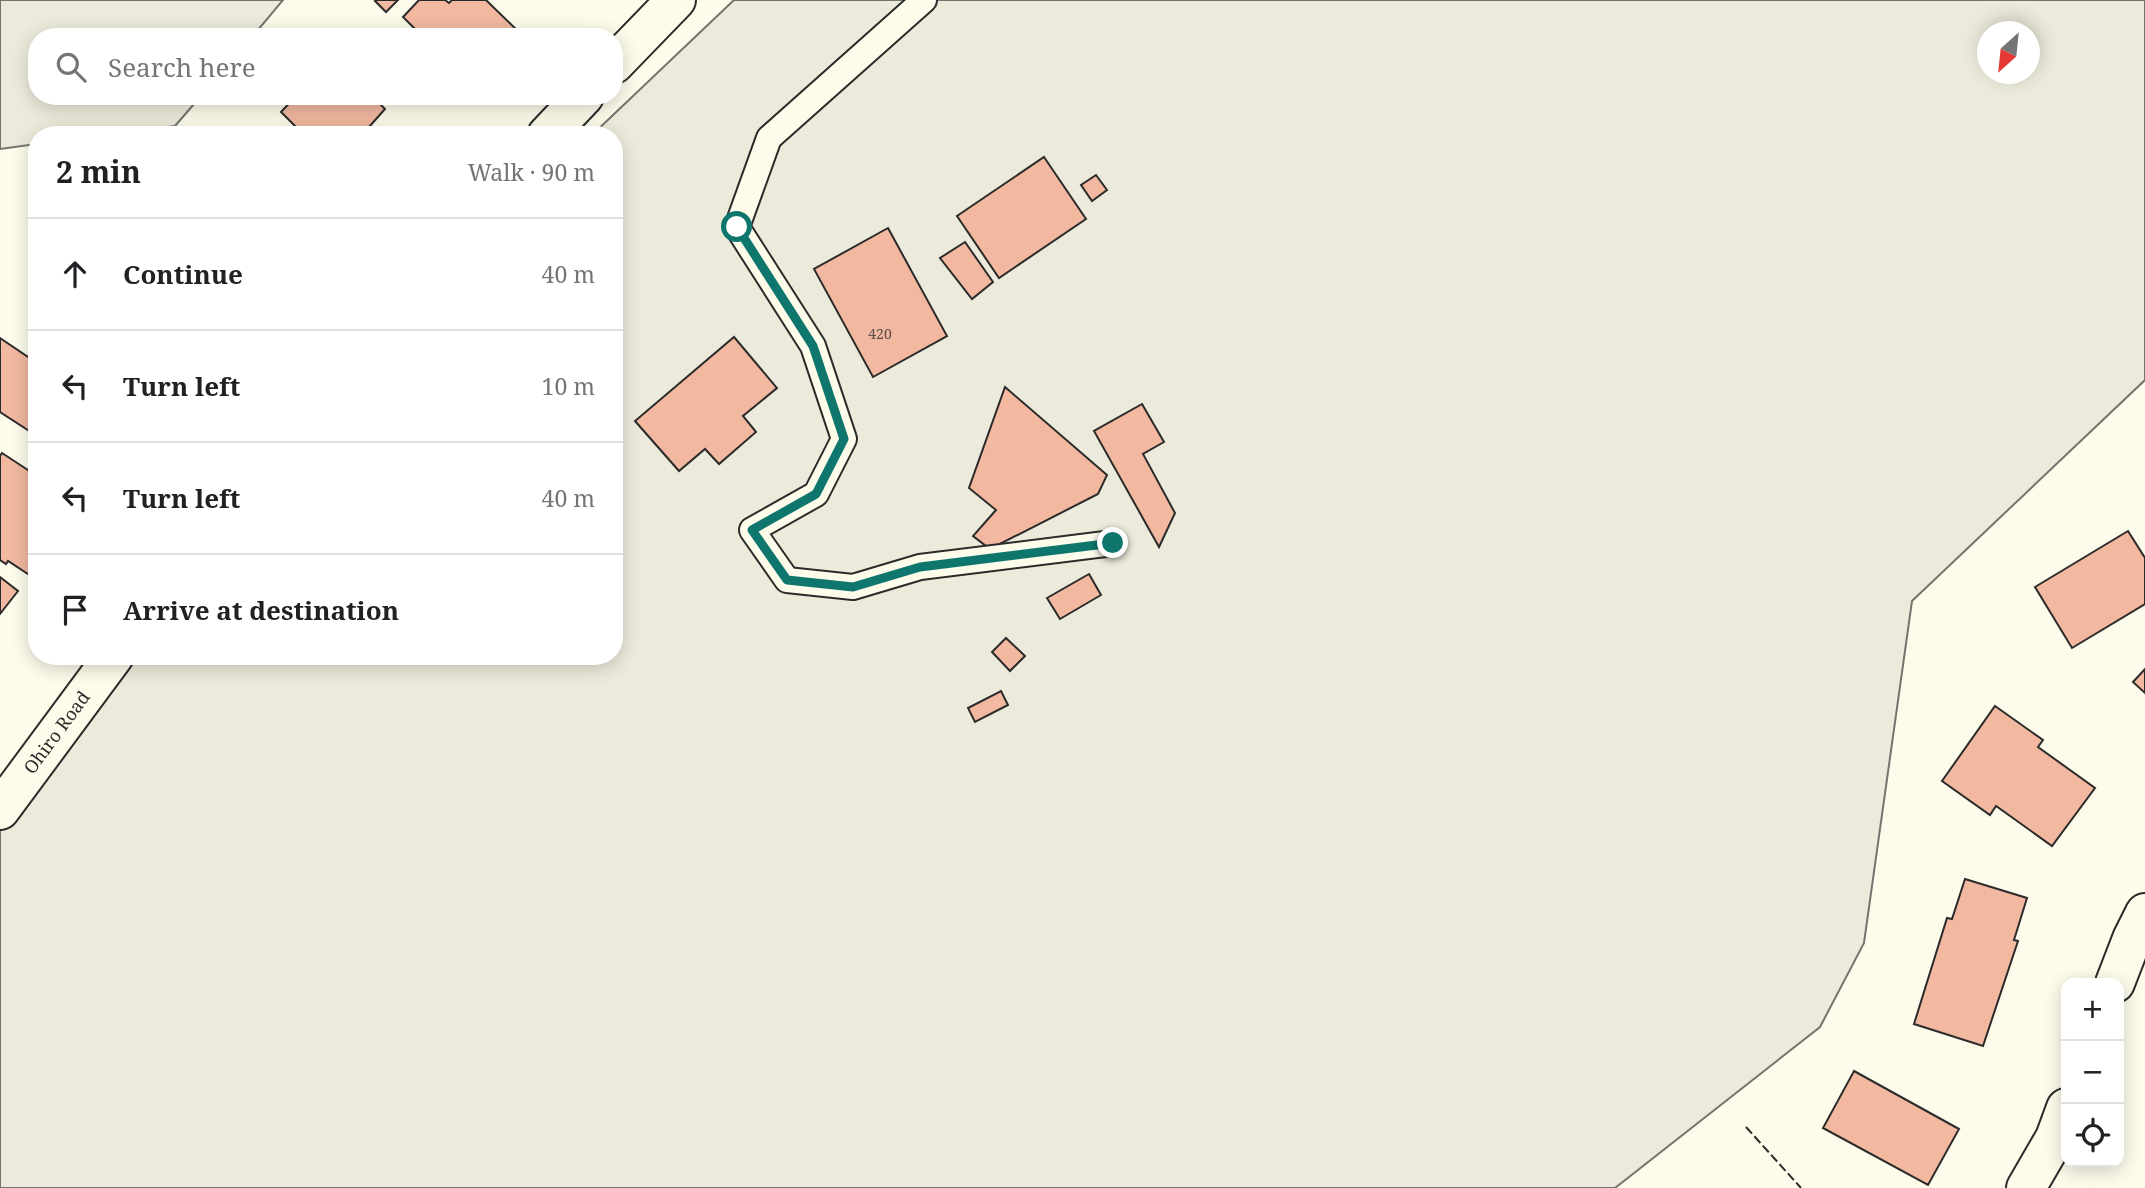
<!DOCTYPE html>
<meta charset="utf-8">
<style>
body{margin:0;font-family:"Noto Serif",serif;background:#f6f6f6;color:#202124}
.controls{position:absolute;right:21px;bottom:21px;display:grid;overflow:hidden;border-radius:14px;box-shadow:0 4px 18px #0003}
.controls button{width:63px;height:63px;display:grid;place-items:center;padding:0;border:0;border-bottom:2px solid #e0e0e0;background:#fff;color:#202124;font:35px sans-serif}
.compass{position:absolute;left:1977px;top:21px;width:63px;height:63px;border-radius:50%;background:#fff;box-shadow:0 4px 18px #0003;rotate:207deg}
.stop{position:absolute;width:21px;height:21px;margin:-16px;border:5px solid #0f766e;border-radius:50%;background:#fff}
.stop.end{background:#0f766e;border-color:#fff;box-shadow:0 2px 7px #0008}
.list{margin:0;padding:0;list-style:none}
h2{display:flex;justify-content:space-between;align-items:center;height:91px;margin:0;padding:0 28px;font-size:30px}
h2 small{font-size:23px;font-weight:400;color:#757577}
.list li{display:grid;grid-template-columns:46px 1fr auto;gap:21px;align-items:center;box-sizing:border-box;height:112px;padding:0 28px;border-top:2px solid #e0e0e0}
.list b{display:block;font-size:26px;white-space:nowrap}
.list em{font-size:23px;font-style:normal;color:#757577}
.icon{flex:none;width:38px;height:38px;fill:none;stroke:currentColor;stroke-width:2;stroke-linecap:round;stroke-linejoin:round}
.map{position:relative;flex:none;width:2145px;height:1188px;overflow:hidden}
.search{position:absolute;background:#fff;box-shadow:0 4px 18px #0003;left:28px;top:28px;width:595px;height:77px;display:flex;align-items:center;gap:18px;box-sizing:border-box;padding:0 24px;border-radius:28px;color:#757577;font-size:26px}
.panel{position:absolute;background:#fff;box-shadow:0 4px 18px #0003;left:28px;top:126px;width:595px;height:539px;border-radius:28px}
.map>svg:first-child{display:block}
.green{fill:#ecebdb;stroke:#74746e;stroke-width:2;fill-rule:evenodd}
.building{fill:#f2b8a0;stroke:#2b2b2b;stroke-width:2}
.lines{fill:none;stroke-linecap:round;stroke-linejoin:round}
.service-casing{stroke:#2b2b2b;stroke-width:28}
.minor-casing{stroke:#2b2b2b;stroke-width:42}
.tertiary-casing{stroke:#2b2b2b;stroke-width:42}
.service{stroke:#fdfbea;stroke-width:24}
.minor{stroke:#fdfbea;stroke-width:38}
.tertiary{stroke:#fdfbea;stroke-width:38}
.fence{stroke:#2b2b2b;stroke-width:2;stroke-dasharray:9 3.5;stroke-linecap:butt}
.route{stroke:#0f766e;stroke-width:9}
.labels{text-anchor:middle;stroke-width:5;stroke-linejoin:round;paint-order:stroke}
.number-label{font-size:14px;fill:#5d4e48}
.street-label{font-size:18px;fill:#2b2b2b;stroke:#fdfbea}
</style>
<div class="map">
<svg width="2145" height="1188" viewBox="0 0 2145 1188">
<rect width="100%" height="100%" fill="#fdfbea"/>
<path class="green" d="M 0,0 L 283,0 L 252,37 L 37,37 L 37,96 L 201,96 L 175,126 L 110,135 L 37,135 L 37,144 L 0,149 Z
M 734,0 L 2145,0 L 2145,380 L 1912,601 L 1864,943 L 1820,1027 L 1615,1188 L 0,1188 L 0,827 L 127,656 L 614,656 L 614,135 L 592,135 ZM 1988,32 L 2030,32 L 2030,74 L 1988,74 Z"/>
<path class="building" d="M 377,0 L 398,0 L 386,12 L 375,1 Z
M 419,0 L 445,0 L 449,3 L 452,0 L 486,0 L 524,37 L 423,37 L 403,17 Z
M 296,96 L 372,96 L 385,109 L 362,135 L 304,135 L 281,112 Z
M 1044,157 L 1086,219 L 999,278 L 957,216 Z
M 1096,175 L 1107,190 L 1092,201 L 1081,185 Z
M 888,228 L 947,336 L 873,377 L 814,269 Z
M 965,242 L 993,282 L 972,299 L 940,258 Z
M 734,337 L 777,388 L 743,416 L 756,432 L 719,464 L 705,449 L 679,471 L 635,421 Z
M 0,338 L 37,363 L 37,436 L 0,412 Z
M 1005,387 L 1107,475 L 1098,494 L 990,549 L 973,536 L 996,510 L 969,488 Z
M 1142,404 L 1164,442 L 1143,454 L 1175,513 L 1159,547 L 1094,431 Z
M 2,453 L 37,476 L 37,523 L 34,521 L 30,527 L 37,531 L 37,580 L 8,561 L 6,564 L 0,560 L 0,456 Z
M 2128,531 L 2145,558 L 2145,604 L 2072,648 L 2035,587 Z
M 1089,574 L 1101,595 L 1060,619 L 1047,598 Z
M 0,577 L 18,591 L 0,614 Z
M 1006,638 L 1025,656 L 1010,671 L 992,652 Z
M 2145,669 L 2145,693 L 2133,682 Z
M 1001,691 L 1008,705 L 975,722 L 968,708 Z
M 1995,706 L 2043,740 L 2038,747 L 2095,788 L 2052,846 L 1996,806 L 1990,815 L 1942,781 Z
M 1965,879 L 2027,898 L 2014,940 L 2018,941 L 1983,1046 L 1914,1024 L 1947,918 L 1952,919 Z
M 1854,1071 L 1959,1129 L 1928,1185 L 1823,1128 Z"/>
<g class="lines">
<g class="service-casing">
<path id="service" d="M 924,0 L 769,138 L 737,227 L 813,346 L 844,439 L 816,494 L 752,530 L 787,580 L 853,587 L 920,567 L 1113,543"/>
</g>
<g class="minor-casing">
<path id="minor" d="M 2115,983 L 2132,939 L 2145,913
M 2026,1188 L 2055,1138 L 2066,1108"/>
</g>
<g class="tertiary-casing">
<g id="tertiary">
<path d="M 614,64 L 676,0"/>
<path d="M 547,135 L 584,96"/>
<path id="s1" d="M 0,810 L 114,656"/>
</g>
</g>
<use href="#service" class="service"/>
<use href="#minor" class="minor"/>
<use href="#tertiary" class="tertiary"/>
<path class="fence" d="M 1746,1127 L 1801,1188"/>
</g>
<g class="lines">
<path class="route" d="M 737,227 L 813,346 L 844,439 L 816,494 L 752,530 L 787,580 L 853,587 L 920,567 L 1113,543"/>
</g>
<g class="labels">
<g class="number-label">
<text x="880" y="339">420</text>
</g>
<g class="street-label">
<text dy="6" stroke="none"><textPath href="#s1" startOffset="96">Ohiro Road</textPath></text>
</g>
</g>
</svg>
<div class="controls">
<button>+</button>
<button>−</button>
<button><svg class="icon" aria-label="locate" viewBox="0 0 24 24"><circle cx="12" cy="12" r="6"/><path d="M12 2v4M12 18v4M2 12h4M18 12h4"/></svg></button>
</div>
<svg class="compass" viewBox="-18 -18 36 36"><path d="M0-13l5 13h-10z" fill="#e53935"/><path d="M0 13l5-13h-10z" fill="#757577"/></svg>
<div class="stop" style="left:737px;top:227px"></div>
<div class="stop end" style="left:1113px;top:543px"></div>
<div class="search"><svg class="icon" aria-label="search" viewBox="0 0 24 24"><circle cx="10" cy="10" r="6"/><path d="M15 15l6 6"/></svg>Search here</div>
<section class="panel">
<h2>2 min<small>Walk · 90 m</small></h2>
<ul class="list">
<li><svg class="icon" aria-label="ahead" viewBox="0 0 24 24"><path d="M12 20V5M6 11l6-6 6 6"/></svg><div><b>Continue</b></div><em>40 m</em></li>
<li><svg class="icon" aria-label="left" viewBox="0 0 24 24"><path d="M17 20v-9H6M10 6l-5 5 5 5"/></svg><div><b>Turn left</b></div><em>10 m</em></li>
<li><svg class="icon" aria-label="left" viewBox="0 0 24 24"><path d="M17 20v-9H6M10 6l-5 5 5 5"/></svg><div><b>Turn left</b></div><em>40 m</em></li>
<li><svg class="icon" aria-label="arrive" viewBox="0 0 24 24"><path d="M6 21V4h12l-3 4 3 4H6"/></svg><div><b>Arrive at destination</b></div></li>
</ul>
</section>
</div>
